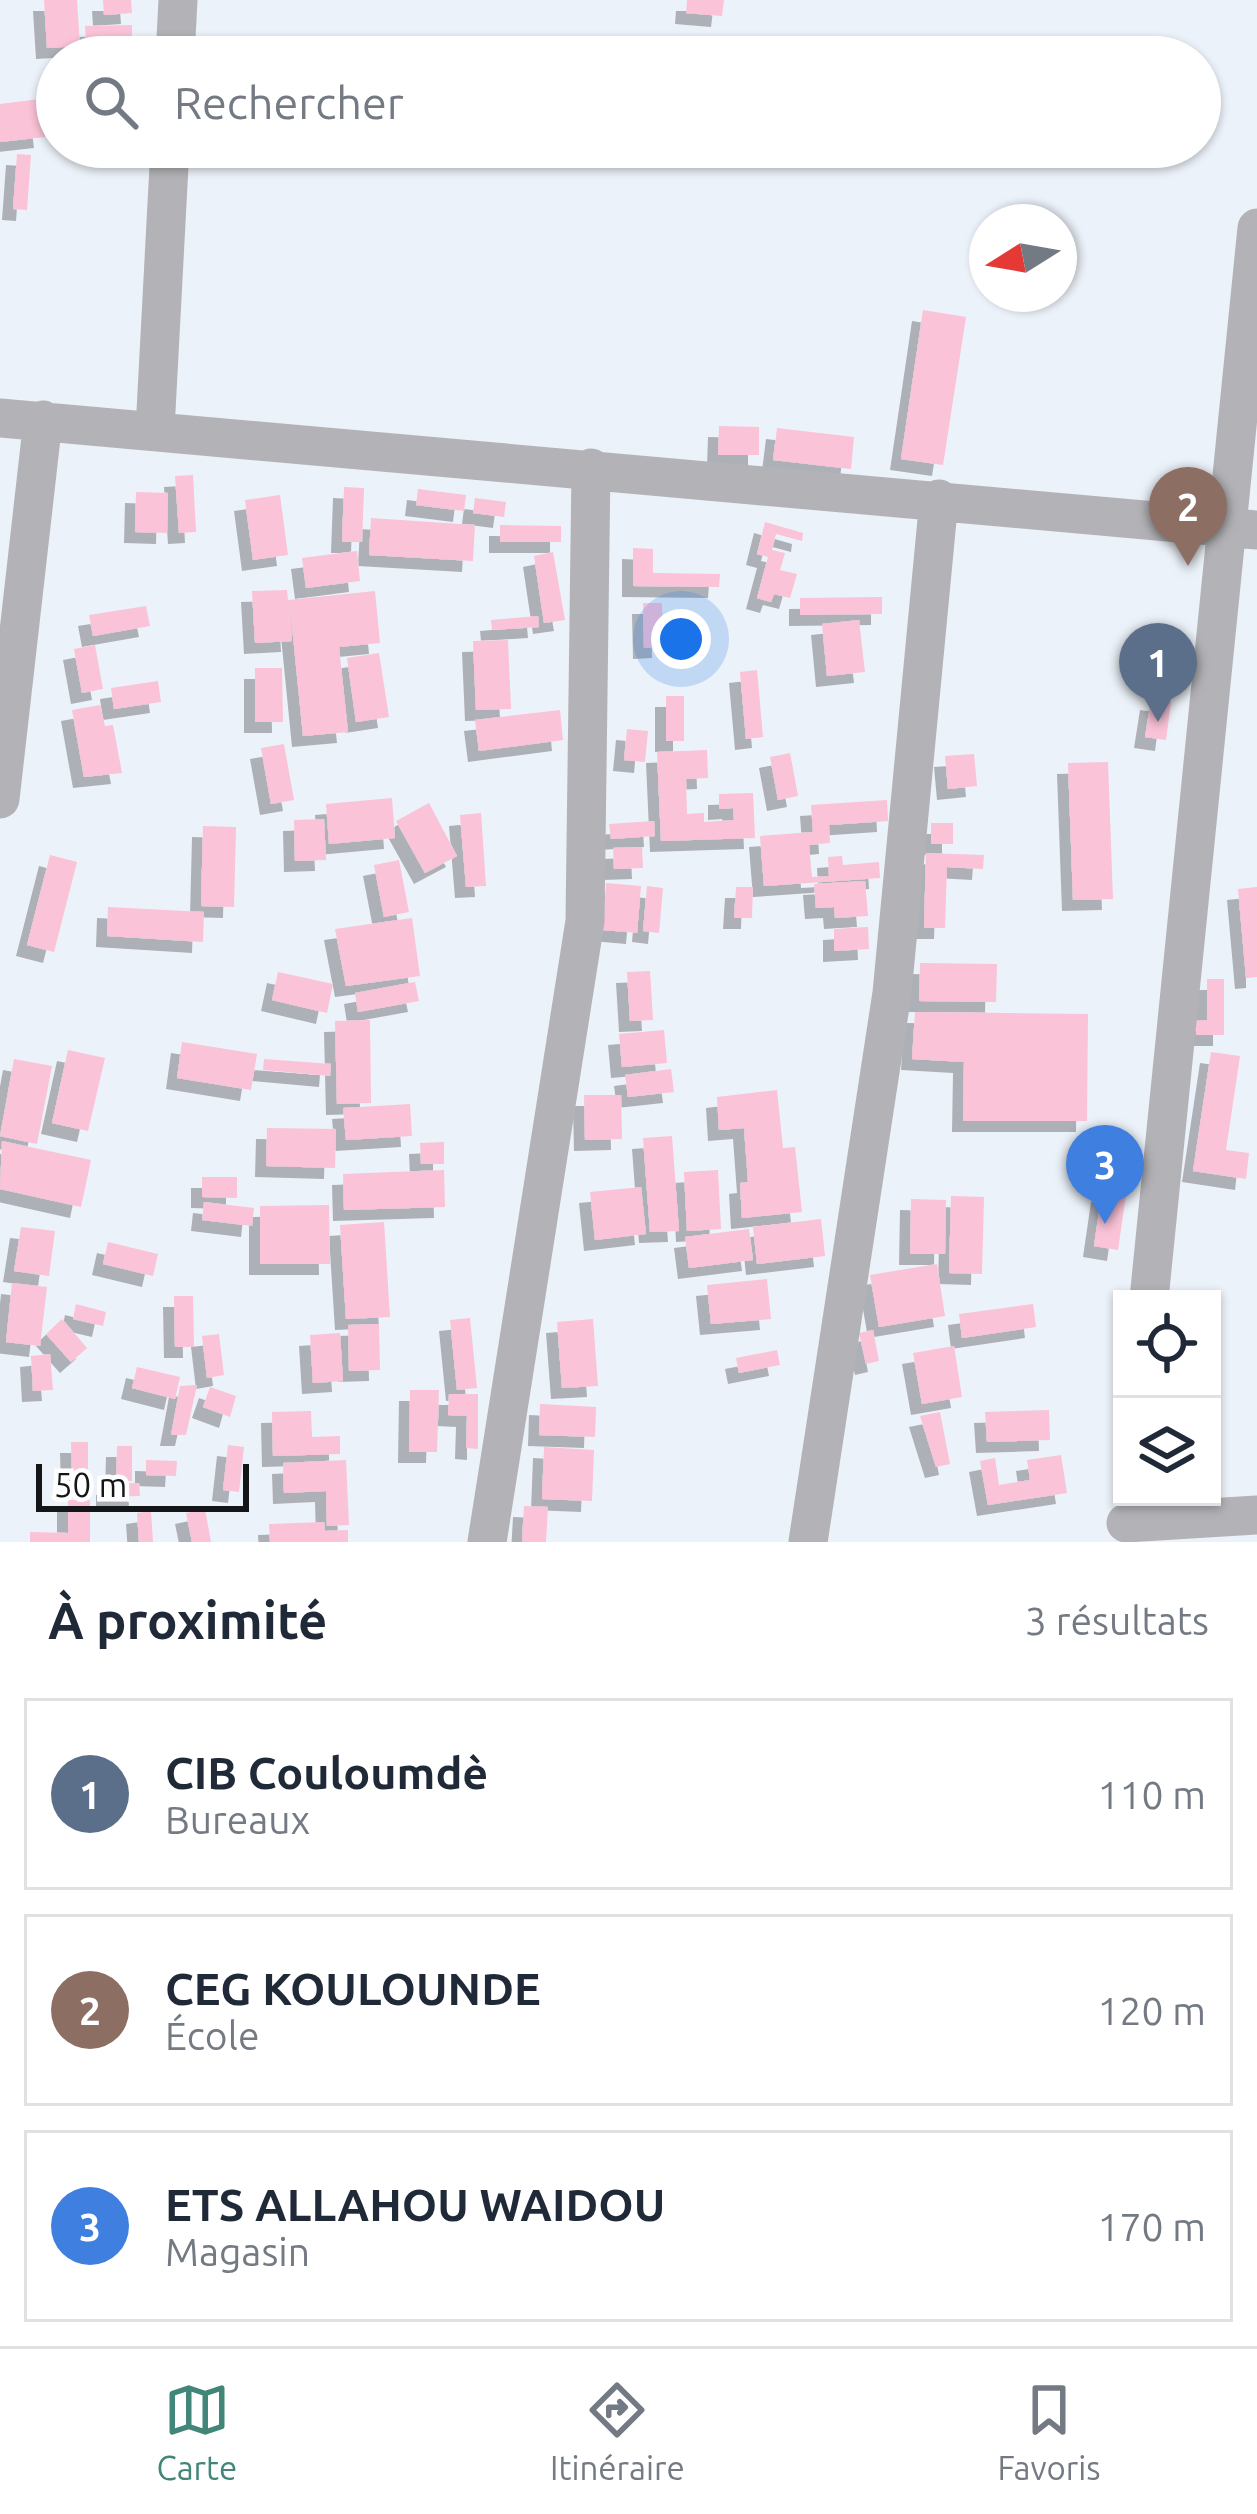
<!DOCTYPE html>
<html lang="fr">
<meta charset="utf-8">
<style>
body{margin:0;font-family:Ubuntu,sans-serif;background:#f6f6f7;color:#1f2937}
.controls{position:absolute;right:36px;bottom:36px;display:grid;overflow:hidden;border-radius:0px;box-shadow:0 3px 9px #0004}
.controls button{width:108px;height:108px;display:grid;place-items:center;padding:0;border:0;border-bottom:3px solid #e0e1e3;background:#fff;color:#1f2937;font:60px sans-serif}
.compass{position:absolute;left:969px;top:204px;width:108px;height:108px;border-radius:50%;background:#fff;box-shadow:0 3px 9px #0004;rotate:259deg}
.scale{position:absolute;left:36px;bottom:30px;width:213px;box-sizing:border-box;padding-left:12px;border:6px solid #131517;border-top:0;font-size:33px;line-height:42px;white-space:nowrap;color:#131517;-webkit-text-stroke:9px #fefefe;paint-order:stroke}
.you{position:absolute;left:681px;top:639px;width:42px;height:42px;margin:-30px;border:9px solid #fff;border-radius:50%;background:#1a73e8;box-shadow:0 0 0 18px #1a73e833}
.badge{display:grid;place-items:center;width:78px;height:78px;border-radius:50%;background:#42867a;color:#fff;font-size:39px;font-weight:700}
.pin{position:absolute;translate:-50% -99px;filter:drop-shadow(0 3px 6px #0008)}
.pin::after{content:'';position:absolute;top:63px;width:42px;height:36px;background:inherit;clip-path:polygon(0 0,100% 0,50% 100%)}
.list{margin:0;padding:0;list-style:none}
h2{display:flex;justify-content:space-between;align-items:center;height:156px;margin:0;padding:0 48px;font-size:51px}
h2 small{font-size:39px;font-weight:400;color:#747a83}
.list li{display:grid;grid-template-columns:78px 1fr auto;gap:36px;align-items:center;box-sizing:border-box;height:192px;margin:0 24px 24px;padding:0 24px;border:3px solid #e0e1e3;border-radius:0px}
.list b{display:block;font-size:45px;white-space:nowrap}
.list p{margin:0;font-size:39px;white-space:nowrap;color:#747a83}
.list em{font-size:39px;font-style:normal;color:#747a83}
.icon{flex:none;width:66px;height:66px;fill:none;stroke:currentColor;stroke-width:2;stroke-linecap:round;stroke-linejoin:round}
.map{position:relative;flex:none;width:1257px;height:1542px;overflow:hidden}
.search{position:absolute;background:#fff;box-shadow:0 3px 9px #0004;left:36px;right:36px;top:36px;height:132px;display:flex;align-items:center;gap:30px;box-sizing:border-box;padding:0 42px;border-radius:66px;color:#747a83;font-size:45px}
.sheet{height:804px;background:#fff}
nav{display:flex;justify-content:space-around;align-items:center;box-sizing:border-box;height:168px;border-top:3px solid #e0e1e3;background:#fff;font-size:33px;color:#747a83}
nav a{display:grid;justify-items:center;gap:6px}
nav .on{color:#42867a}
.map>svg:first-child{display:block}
.building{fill:#fac3d7;filter:url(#shadow)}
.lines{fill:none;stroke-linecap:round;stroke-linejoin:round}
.minor{stroke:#b3b3b7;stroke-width:39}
</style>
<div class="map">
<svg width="1257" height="1542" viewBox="0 0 1257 1542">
<defs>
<filter id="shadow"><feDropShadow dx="-11" dy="11" stdDeviation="0" flood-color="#0004"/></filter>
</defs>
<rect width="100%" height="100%" fill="#ecf2f9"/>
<path class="building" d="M 44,0 L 77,0 L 80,46 L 47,48 Z
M 103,0 L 131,0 L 132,13 L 104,15 Z
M 687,0 L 724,0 L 722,16 L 686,13 Z
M 132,25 L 132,42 L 86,44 L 85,26 Z
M 40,99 L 45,137 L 0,142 L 0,104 Z
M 17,154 L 31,155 L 27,210 L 13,209 Z
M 923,310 L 966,317 L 943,465 L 901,459 Z
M 719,426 L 759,427 L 759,455 L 718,455 Z
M 777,428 L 854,437 L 851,469 L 773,460 Z
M 193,475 L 196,532 L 179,533 L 175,476 Z
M 344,487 L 364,488 L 362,542 L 342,542 Z
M 418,489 L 466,495 L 464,511 L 416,505 Z
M 136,492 L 168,493 L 167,533 L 135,532 Z
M 280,495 L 288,555 L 253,560 L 245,500 Z
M 475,498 L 506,502 L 504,517 L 473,513 Z
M 371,518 L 475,525 L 473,561 L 369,555 Z
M 765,522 L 803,533 L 802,541 L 776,534 L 772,550 L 785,553 L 780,570 L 797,574 L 790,598 L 774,594 L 771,602 L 757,598 L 768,557 L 757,554 Z
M 500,525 L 561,526 L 561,542 L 500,542 Z
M 633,548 L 653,549 L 653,573 L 720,574 L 719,587 L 633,586 Z
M 357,551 L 360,581 L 306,588 L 302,558 Z
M 553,552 L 565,620 L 544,623 L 534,556 Z
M 287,590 L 288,600 L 375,591 L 380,643 L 339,647 L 348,732 L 303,736 L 290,606 L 292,641 L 255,643 L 252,591 Z
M 882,597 L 882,614 L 800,615 L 800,598 Z
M 643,603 L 662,603 L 663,647 L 644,648 Z
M 146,606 L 150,626 L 93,636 L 89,615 Z
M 538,616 L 539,627 L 492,630 L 491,620 Z
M 859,620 L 865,672 L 827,676 L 822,624 Z
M 508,640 L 511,709 L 476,710 L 473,641 Z
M 95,645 L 103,689 L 82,693 L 74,649 Z
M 379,653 L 389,717 L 356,722 L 347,658 Z
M 255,668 L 282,668 L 283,722 L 255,722 Z
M 757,670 L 763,737 L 746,739 L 740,672 Z
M 158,681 L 161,702 L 114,709 L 111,688 Z
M 666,696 L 684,696 L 684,741 L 666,741 Z
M 1151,699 L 1171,702 L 1166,740 L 1145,737 Z
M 100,705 L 105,726 L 113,725 L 122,773 L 84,777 L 72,710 Z
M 560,710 L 563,740 L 479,751 L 475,720 Z
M 627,729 L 648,731 L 645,762 L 624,760 Z
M 284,744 L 294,800 L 271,804 L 261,748 Z
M 707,750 L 708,778 L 686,779 L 687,814 L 704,813 L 704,822 L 734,820 L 733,808 L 719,809 L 719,794 L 753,793 L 755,838 L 661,841 L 657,752 Z
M 790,753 L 798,796 L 778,800 L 770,757 Z
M 974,754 L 977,786 L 948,789 L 945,756 Z
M 1108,762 L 1113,899 L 1073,900 L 1068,763 Z
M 392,798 L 395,838 L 329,844 L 326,804 Z
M 887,800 L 888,821 L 829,825 L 830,843 L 809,845 L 812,877 L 829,876 L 828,857 L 842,856 L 843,865 L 879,862 L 880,878 L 764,886 L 760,836 L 813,832 L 811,805 Z
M 429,803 L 457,856 L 425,873 L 396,821 Z
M 481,813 L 486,886 L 466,887 L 460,815 Z
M 324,819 L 326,860 L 295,861 L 294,820 Z
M 654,821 L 655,836 L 611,839 L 609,824 Z
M 931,823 L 953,823 L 953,844 L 931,844 Z
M 203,826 L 236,827 L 234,907 L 201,906 Z
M 642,847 L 643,868 L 614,869 L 613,848 Z
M 926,853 L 984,855 L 983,869 L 947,867 L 945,928 L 924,928 Z
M 50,855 L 77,862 L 54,952 L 27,945 Z
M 399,860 L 409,912 L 384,917 L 374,865 Z
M 865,881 L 868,916 L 835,918 L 834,907 L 816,908 L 814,884 Z
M 606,883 L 641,886 L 637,933 L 603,930 Z
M 647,886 L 663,888 L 659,933 L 643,931 Z
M 736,887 L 753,887 L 752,918 L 734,918 Z
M 1257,887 L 1257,977 L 1246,978 L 1238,889 Z
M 108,907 L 204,912 L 203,942 L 107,936 Z
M 412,918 L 420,976 L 346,986 L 335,929 Z
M 868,927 L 869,949 L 834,951 L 834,929 Z
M 920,963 L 997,964 L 996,1002 L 919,1001 Z
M 650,971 L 653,1020 L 630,1021 L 627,972 Z
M 278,972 L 333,984 L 327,1013 L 272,1000 Z
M 1207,979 L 1224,979 L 1224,1035 L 1196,1035 L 1196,1021 L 1207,1020 Z
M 415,982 L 419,1001 L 358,1012 L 355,993 Z
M 915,1012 L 1088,1014 L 1087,1121 L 963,1121 L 964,1062 L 912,1059 Z
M 370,1020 L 371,1103 L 337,1104 L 335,1021 Z
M 664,1030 L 667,1063 L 622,1067 L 619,1034 Z
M 182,1042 L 257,1054 L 251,1090 L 177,1078 Z
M 68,1050 L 105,1058 L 88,1131 L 52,1123 Z
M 1211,1052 L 1240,1056 L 1226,1150 L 1249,1153 L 1246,1179 L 1193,1171 Z
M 14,1059 L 52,1066 L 37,1144 L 0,1136 Z
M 264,1059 L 331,1064 L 330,1076 L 263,1070 Z
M 671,1069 L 674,1092 L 628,1097 L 625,1075 Z
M 777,1090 L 783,1148 L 795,1147 L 802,1212 L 742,1218 L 740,1183 L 748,1182 L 744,1128 L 719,1130 L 717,1097 Z
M 584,1095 L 621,1095 L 622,1139 L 585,1140 Z
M 410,1104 L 412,1136 L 346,1140 L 343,1108 Z
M 267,1128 L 336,1129 L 335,1168 L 266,1166 Z
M 672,1136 L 679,1231 L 650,1232 L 643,1138 Z
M 2,1141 L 91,1160 L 81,1207 L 0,1189 Z
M 444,1142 L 444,1164 L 421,1164 L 420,1143 Z
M 444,1170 L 445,1207 L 344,1210 L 343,1174 Z
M 718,1170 L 721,1229 L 687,1231 L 684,1172 Z
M 202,1177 L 237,1177 L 237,1198 L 202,1197 Z
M 641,1187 L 646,1234 L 595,1240 L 590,1192 Z
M 1102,1191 L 1126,1195 L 1118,1250 L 1094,1246 Z
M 951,1196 L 984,1197 L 982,1274 L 949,1273 Z
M 911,1199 L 946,1200 L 945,1254 L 910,1254 Z
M 204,1202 L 254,1208 L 252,1226 L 202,1220 Z
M 329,1205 L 330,1264 L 260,1264 L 260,1206 Z
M 821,1219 L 825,1256 L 757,1264 L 753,1227 Z
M 384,1222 L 390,1317 L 346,1319 L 340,1225 Z
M 21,1227 L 55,1231 L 49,1276 L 14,1271 Z
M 749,1229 L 753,1260 L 689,1268 L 685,1237 Z
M 108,1242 L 158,1254 L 153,1276 L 103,1264 Z
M 937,1264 L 945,1316 L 879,1327 L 870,1275 Z
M 767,1279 L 771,1319 L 711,1324 L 707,1285 Z
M 12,1283 L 47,1287 L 40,1346 L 6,1342 Z
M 174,1296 L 193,1296 L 194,1347 L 175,1347 Z
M 76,1304 L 106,1312 L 103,1326 L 73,1319 Z
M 1033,1304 L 1036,1327 L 962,1338 L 959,1314 Z
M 470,1318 L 477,1388 L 457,1390 L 450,1320 Z
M 62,1319 L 87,1348 L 71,1362 L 46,1334 Z
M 593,1319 L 598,1386 L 562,1388 L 557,1322 Z
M 379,1324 L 380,1370 L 349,1371 L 348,1325 Z
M 873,1330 L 879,1361 L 866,1364 L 859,1333 Z
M 340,1333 L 343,1381 L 313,1383 L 310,1335 Z
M 219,1334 L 224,1375 L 207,1378 L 202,1336 Z
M 954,1346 L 962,1397 L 922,1404 L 913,1353 Z
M 777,1350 L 780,1365 L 739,1373 L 736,1358 Z
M 50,1354 L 53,1390 L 33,1391 L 31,1356 Z
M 137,1367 L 180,1377 L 175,1399 L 132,1388 Z
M 197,1385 L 186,1435 L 171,1435 L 180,1386 Z
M 210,1387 L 236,1396 L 230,1417 L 203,1407 Z
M 410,1390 L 439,1390 L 437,1452 L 409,1452 Z
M 449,1394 L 478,1394 L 478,1449 L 466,1448 L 467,1416 L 448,1415 Z
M 540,1404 L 596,1407 L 595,1437 L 539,1435 Z
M 1049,1410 L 1050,1440 L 987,1442 L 985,1412 Z
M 311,1411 L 312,1437 L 340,1436 L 340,1454 L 273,1456 L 272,1412 Z
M 940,1412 L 950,1464 L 936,1467 L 920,1416 Z
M 71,1442 L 88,1442 L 88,1477 L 72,1477 Z
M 228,1445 L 244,1447 L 239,1492 L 223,1490 Z
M 117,1446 L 132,1446 L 132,1481 L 116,1480 Z
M 544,1447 L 594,1450 L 592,1501 L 542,1499 Z
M 1061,1455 L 1067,1493 L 988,1505 L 980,1461 L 995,1458 L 999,1485 L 1030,1480 L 1027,1460 Z
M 146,1460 L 177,1461 L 176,1476 L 146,1475 Z
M 346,1460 L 349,1525 L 327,1526 L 326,1491 L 284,1493 L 283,1463 Z
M 139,1483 L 140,1496 L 107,1497 L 107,1484 Z
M 68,1500 L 90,1500 L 90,1542 L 30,1542 L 30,1532 L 68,1533 Z
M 524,1506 L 548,1507 L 546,1542 L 522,1542 Z
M 205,1509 L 211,1542 L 192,1542 L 186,1513 Z
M 151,1511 L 153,1542 L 139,1542 L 137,1513 Z
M 324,1522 L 325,1531 L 348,1530 L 348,1542 L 270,1542 L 269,1524 Z"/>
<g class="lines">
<path class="minor" d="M 175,57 L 178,0
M 0,418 L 1257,530
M 155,430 L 170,147
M 0,799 L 43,420
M 1149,1299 L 1257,228
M 1126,1523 L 1257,1515
M 487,1542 L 585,921 L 591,468
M 808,1542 L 892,993 L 939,499"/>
</g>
</svg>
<div class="controls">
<button><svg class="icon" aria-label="locate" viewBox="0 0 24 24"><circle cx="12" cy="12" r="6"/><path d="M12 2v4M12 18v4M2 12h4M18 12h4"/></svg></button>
<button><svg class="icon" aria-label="layers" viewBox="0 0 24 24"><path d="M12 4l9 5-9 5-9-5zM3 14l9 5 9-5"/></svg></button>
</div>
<svg class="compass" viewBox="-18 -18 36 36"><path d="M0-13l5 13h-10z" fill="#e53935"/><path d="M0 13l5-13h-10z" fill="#747a83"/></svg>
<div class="scale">50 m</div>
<div class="you"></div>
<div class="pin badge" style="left:1158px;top:722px;background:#5c6f8a">1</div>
<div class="pin badge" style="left:1188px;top:566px;background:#8d6e63">2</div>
<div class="pin badge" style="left:1105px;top:1224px;background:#3f7fe0">3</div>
<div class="search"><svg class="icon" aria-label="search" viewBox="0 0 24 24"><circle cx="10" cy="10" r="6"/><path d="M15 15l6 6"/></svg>Rechercher</div>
</div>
<section class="sheet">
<h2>À proximité<small>3 résultats</small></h2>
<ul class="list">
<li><span class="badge" style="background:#5c6f8a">1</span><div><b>CIB Couloumdè</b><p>Bureaux</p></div><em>110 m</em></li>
<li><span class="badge" style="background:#8d6e63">2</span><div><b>CEG KOULOUNDE</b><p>École</p></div><em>120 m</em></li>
<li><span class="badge" style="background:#3f7fe0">3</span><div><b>ETS ALLAHOU WAIDOU</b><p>Magasin</p></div><em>170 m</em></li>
</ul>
</section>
<nav>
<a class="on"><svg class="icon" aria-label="map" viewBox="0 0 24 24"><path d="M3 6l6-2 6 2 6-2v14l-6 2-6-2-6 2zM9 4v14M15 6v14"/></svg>Carte</a>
<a><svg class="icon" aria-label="directions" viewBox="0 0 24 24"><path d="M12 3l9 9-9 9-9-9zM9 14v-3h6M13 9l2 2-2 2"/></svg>Itinéraire</a>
<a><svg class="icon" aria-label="saved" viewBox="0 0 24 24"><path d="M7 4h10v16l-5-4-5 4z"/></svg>Favoris</a>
</nav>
